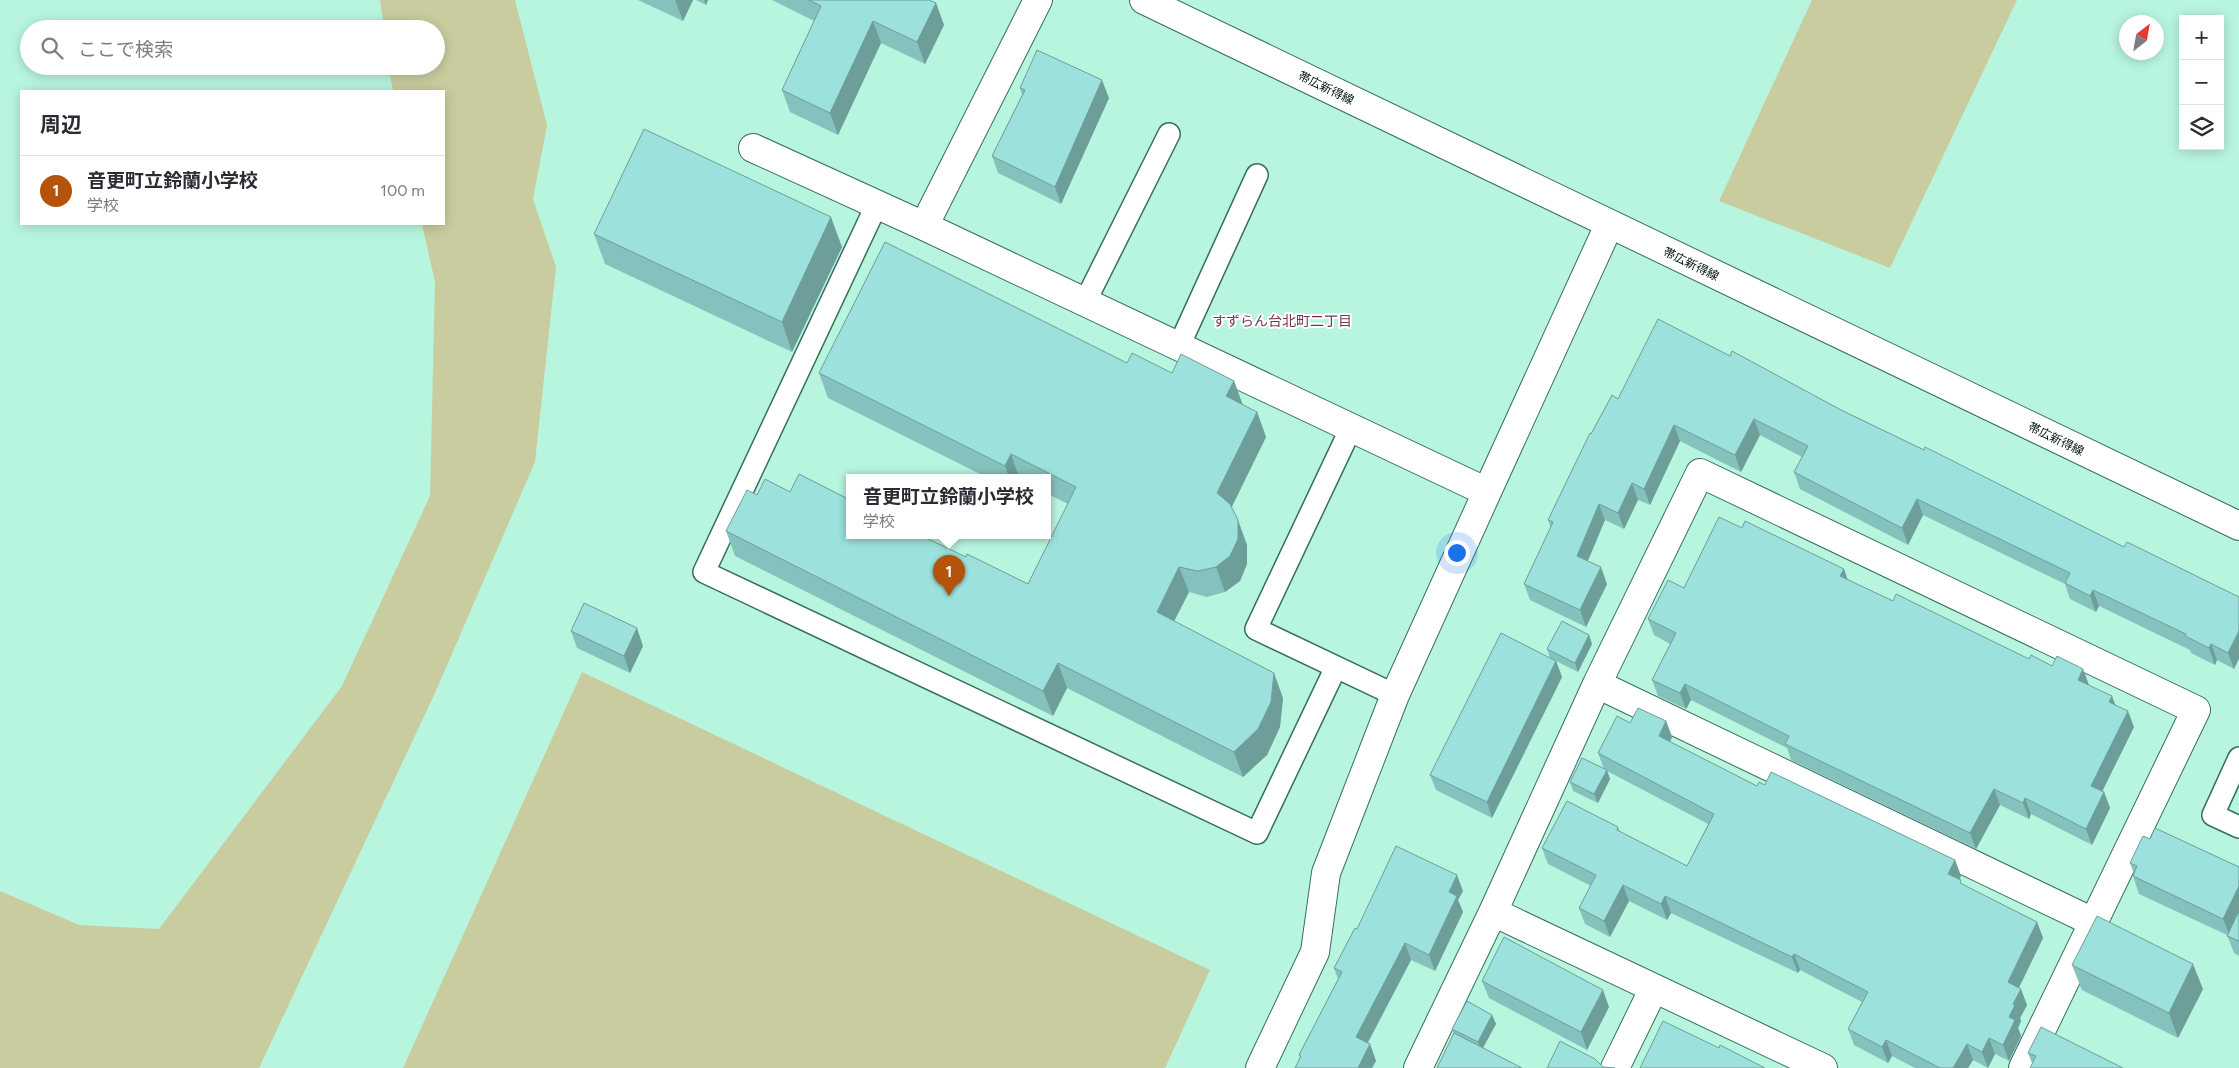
<!DOCTYPE html>
<html lang="ja">
<meta charset="utf-8">
<style>
body{margin:0;font-family:Figtree,"Noto Sans JP",sans-serif;background:#f2f2f3;color:#2b2b33}
.controls{position:absolute;right:15px;top:15px;display:grid;overflow:hidden;border-radius:0px;box-shadow:0 2px 12px #0003}
.controls button{width:45px;height:45px;display:grid;place-items:center;padding:0;border:0;border-bottom:1px solid #e1e1e2;background:#fff;color:#2b2b33;font:25px sans-serif}
.compass{position:absolute;left:2119px;top:15px;width:45px;height:45px;border-radius:50%;background:#fff;box-shadow:0 2px 12px #0003;rotate:31deg}
.you{position:absolute;left:1456px;top:552px;width:18px;height:18px;margin:-12px;border:4px solid #fff;border-radius:50%;background:#1a73e8;box-shadow:0 0 0 8px #1a73e833}
.badge{display:grid;place-items:center;width:32px;height:32px;border-radius:50%;background:#b45309;color:#fff;font-size:16px;font-weight:700}
.pin{position:absolute;translate:-50% -41px;filter:drop-shadow(0 1px 2px #0008)}
.pin::after{content:'';position:absolute;top:26px;width:18px;height:15px;background:inherit;clip-path:polygon(0 0,100% 0,50% 100%)}
.popup{position:absolute;left:846px;top:474px;width:205px;height:65px;box-sizing:border-box;display:grid;place-content:center;border-radius:0px;background:#fff;filter:drop-shadow(0 1px 4px #0005);font-size:16px;white-space:nowrap;color:#7c7c81}
.popup b{font-size:19px;color:#2b2b33}
.popup::after{content:'';position:absolute;left:50%;top:100%;margin-left:-10px;border:10px solid transparent;border-top-color:#fff}
.list{margin:0;padding:0;list-style:none}
h2{display:flex;justify-content:space-between;align-items:center;height:65px;margin:0;padding:0 20px;font-size:21px}
h2 small{font-size:16px;font-weight:400;color:#7c7c81}
.list li{display:grid;grid-template-columns:32px 1fr auto;gap:15px;align-items:center;box-sizing:border-box;height:70px;padding:0 20px;border-top:1px solid #e1e1e2}
.list b{display:block;font-size:19px;white-space:nowrap}
.list p{margin:0;font-size:16px;white-space:nowrap;color:#7c7c81}
.list em{font-size:16px;font-style:normal;color:#7c7c81}
.icon{flex:none;width:28px;height:28px;fill:none;stroke:currentColor;stroke-width:2;stroke-linecap:round;stroke-linejoin:round}
.map{position:relative;flex:none;width:2239px;height:1068px;overflow:hidden}
.search{position:absolute;background:#fff;box-shadow:0 2px 12px #0003;left:20px;top:20px;width:425px;height:55px;display:flex;align-items:center;gap:12px;box-sizing:border-box;padding:0 18px;border-radius:28px;color:#7c7c81;font-size:19px}
.panel{position:absolute;background:#fff;box-shadow:0 2px 12px #0003;left:20px;top:90px;width:425px;height:135px;border-radius:0px}
.map>svg:first-child{display:block}
.green{fill:#c9cc9e}
.lines{fill:none;stroke-linecap:round;stroke-linejoin:round}
.lane-casing{stroke:#356f5d;stroke-width:24}
.street-casing{stroke:#356f5d;stroke-width:30}
.primary-casing{stroke:#356f5d;stroke-width:30}
.lane{stroke:#fff;stroke-width:21}
.street{stroke:#fff;stroke-width:28}
.primary{stroke:#fff;stroke-width:28}
.wall{fill:#86c2bd}
.shaded-wall{fill:#6d9e9a}
.building{fill:#9ce1dc;stroke:#6d9e9a}
.labels{text-anchor:middle;stroke-width:4;stroke-linejoin:round;paint-order:stroke}
.street-label{font-size:12px;fill:#011710;stroke:#fff}
.neighbourhood-label{font-size:14px;fill:#763556;stroke:#fff}
</style>
<div class="map">
<svg width="2239" height="1068" viewBox="0 0 2239 1068">
<rect width="100%" height="100%" fill="#b8f5df"/>
<path class="green" d="M 380,0 L 515,0 L 547,125 L 533,199 L 556,267 L 535,462 L 435,693 L 259,1068 L 0,1068 L 0,891 L 79,925 L 159,929 L 342,686 L 430,496 L 435,282 L 422,224 L 444,224 L 444,91 L 393,91 L 388,66 L 436,66 L 436,29 L 384,29 Z
M 1812,0 L 2017,0 L 1890,268 L 1719,201 Z
M 582,672 L 1210,970 L 1165,1068 L 403,1068 Z"/>
<g class="lines">
<g class="lane-casing">
<path id="lane" d="M 877,204 L 704,572 L 1257,833 L 1336,667
M 1085,302 L 1169,134
M 1179,346 L 1257,175
M 1351,428 L 1256,629 L 1395,695
M 2239,758 L 2213,815 L 2239,827"/>
</g>
<g class="street-casing">
<path id="street" d="M 753,148 L 924,226 L 1487,492 L 1609,225
M 924,226 L 1038,0
M 1597,684 L 2093,922
M 1493,912 L 1823,1068
M 1260,1068 L 1315,952 L 1326,873 L 1395,695 L 1487,492
M 1418,1068 L 1493,912 L 1597,684 L 1700,473 L 2196,710 L 2023,1068
M 1615,1068 L 1654,988"/>
</g>
<g class="primary-casing">
<path id="primary" d="M 1144,0 L 2239,526"/>
</g>
<use href="#lane" class="lane"/>
<use href="#street" class="street"/>
<use href="#primary" class="primary"/>
</g>
<path class="wall" d="M 638,0 L 693,0 L 683,21 Z
M 696,0 L 708,0 L 706,5 Z
M 772,0 L 929,0 L 936,3 L 944,25 L 925,64 L 881,43 L 838,135 L 790,112 L 782,90 L 814,21 Z
M 1020,88 L 1109,98 L 1061,204 L 998,173 L 992,156 L 1022,95 Z
M 594,234 L 842,247 L 792,352 L 605,264 Z
M 1730,356 L 2124,547 L 2239,597 L 2234,669 L 2217,660 L 2215,665 L 2191,653 L 2190,650 L 2099,606 L 2096,612 L 2070,599 L 2065,584 L 1923,515 L 1908,545 L 1800,489 L 1794,472 L 1802,457 L 1760,435 L 1741,472 L 1680,441 L 1650,505 L 1638,500 L 1624,529 L 1605,520 L 1588,561 L 1607,584 L 1586,627 L 1530,600 L 1524,584 L 1551,528 L 1548,520 L 1591,434 L 1618,399 Z
M 1127,363 L 1172,373 L 1234,381 L 1243,405 L 1257,412 L 1266,437 L 1231,507 L 1247,545 L 1247,564 L 1240,581 L 1225,592 L 1207,597 L 1189,592 L 1174,621 L 1283,698 L 1280,727 L 1267,755 L 1243,777 L 1067,688 L 1053,716 L 735,556 L 726,531 L 757,495 L 790,492 L 966,557 L 1028,584 L 1068,504 L 1048,494 L 1048,477 L 986,477 L 828,398 L 819,373 Z
M 1742,528 L 1844,569 L 1848,580 L 1893,601 L 2089,685 L 2115,705 L 2134,727 L 2102,791 L 2104,792 L 2110,808 L 2092,845 L 2031,814 L 2029,819 L 2000,805 L 1976,849 L 1791,760 L 1787,748 L 1691,700 L 1686,709 L 1658,696 L 1652,680 L 1670,644 L 1654,635 L 1648,619 L 1684,588 Z
M 571,631 L 643,646 L 630,673 L 577,648 Z
M 1589,635 L 1592,644 L 1578,672 L 1556,661 L 1562,677 L 1492,818 L 1436,790 L 1430,775 L 1550,658 L 1547,649 Z
M 1666,721 L 1672,737 L 1670,742 L 1757,786 L 1765,785 L 1955,860 L 1961,876 L 1959,880 L 1962,885 L 2037,922 L 2043,938 L 2019,987 L 2027,1005 L 2020,1018 L 2021,1021 L 2018,1028 L 2021,1036 L 2009,1061 L 1995,1054 L 1988,1068 L 1973,1060 L 1968,1068 L 1915,1068 L 1892,1056 L 1888,1063 L 1854,1045 L 1848,1029 L 1862,1002 L 1800,970 L 1798,973 L 1671,913 L 1667,920 L 1629,901 L 1610,937 L 1585,924 L 1579,908 L 1591,886 L 1548,864 L 1542,848 L 1618,827 L 1620,832 L 1687,866 L 1708,824 L 1607,771 L 1610,779 L 1598,803 L 1573,791 L 1570,782 L 1604,769 L 1598,753 L 1630,723 Z
M 2150,839 L 2239,867 L 2239,956 L 2234,953 L 2227,935 L 2139,894 L 2133,876 L 2134,874 L 2130,863 Z
M 1463,891 L 1458,900 L 1463,912 L 1435,971 L 1411,960 L 1368,1043 L 1370,1044 L 1376,1061 L 1372,1068 L 1295,1068 L 1300,1058 L 1299,1055 L 1338,979 L 1334,968 L 1357,929 Z
M 2072,965 L 2203,989 L 2178,1038 L 2082,990 Z
M 1482,981 L 1609,1007 L 1587,1050 L 1489,998 Z
M 1492,1015 L 1496,1024 L 1483,1048 L 1454,1034 L 1452,1029 Z
M 2028,1053 L 2123,1068 L 2032,1063 Z"/>
<path class="shaded-wall" d="M 675,0 L 693,0 L 683,21 Z
M 704,0 L 708,0 L 706,5 Z
M 936,3 L 944,25 L 925,64 L 917,42 Z
M 873,21 L 881,43 L 838,135 L 830,113 Z
M 1102,80 L 1109,98 L 1061,204 L 1055,187 Z
M 831,217 L 842,247 L 792,352 L 782,322 Z
M 1234,381 L 1243,406 L 1226,396 Z
M 1257,412 L 1266,437 L 1226,519 L 1217,493 Z
M 1754,419 L 1760,435 L 1741,472 L 1735,455 Z
M 1674,425 L 1680,441 L 1650,505 L 1644,489 Z
M 1011,454 L 1019,477 L 1009,477 L 1005,466 Z
M 1632,483 L 1638,500 L 1624,529 L 1618,513 Z
M 1917,499 L 1923,515 L 1908,545 L 1902,528 Z
M 1599,504 L 1605,520 L 1583,572 L 1577,556 Z
M 1238,520 L 1247,545 L 1247,564 L 1240,581 L 1225,592 L 1216,567 Z
M 1179,567 L 1189,592 L 1166,637 L 1157,612 Z
M 1601,567 L 1607,584 L 1586,627 L 1580,610 Z
M 1844,569 L 1849,585 L 1840,576 Z
M 2093,590 L 2099,606 L 2096,612 L 2090,596 Z
M 637,628 L 643,646 L 630,673 L 624,656 Z
M 2239,631 L 2239,659 L 2234,669 L 2228,653 Z
M 1589,635 L 1592,644 L 1578,672 L 1575,663 Z
M 2211,644 L 2217,660 L 2215,665 L 2209,648 Z
M 1556,661 L 1562,677 L 1492,818 L 1487,802 Z
M 1058,663 L 1067,688 L 1053,716 L 1043,691 Z
M 2083,669 L 2089,685 L 2078,680 Z
M 1274,673 L 1283,698 L 1280,727 L 1267,755 L 1243,777 L 1234,752 Z
M 1685,684 L 1691,700 L 1686,709 L 1680,693 Z
M 2112,696 L 2118,712 L 2109,702 Z
M 2128,711 L 2134,727 L 2097,802 L 2091,786 Z
M 1666,721 L 1672,737 L 1665,753 L 1659,736 Z
M 1607,770 L 1610,779 L 1598,803 L 1594,794 Z
M 1994,789 L 2000,805 L 1976,849 L 1970,833 Z
M 2104,792 L 2110,808 L 2092,845 L 2086,829 Z
M 2025,798 L 2031,814 L 2029,819 L 2023,803 Z
M 1955,860 L 1961,876 L 1954,890 L 1948,874 Z
M 1457,875 L 1463,891 L 1458,900 L 1463,912 L 1435,971 L 1429,955 L 1449,892 Z
M 1623,885 L 1629,901 L 1610,937 L 1604,921 Z
M 2239,886 L 2239,917 L 2230,936 L 2223,919 Z
M 1665,896 L 1671,913 L 1667,920 L 1661,904 Z
M 2037,922 L 2043,938 L 2014,998 L 2008,982 Z
M 1405,943 L 1411,960 L 1362,1053 L 1356,1037 Z
M 1794,954 L 1800,970 L 1798,973 L 1792,957 Z
M 2193,964 L 2203,989 L 2178,1038 L 2169,1013 Z
M 2021,989 L 2027,1005 L 2020,1018 L 2021,1021 L 2018,1028 L 2021,1036 L 2009,1061 L 2003,1045 L 2013,1004 Z
M 1603,990 L 1609,1007 L 1587,1050 L 1581,1032 Z
M 1492,1015 L 1496,1024 L 1481,1051 L 1478,1042 Z
M 1989,1038 L 1995,1054 L 1988,1068 L 1982,1052 Z
M 1886,1040 L 1892,1056 L 1888,1063 L 1882,1047 Z
M 1370,1044 L 1376,1061 L 1372,1068 L 1358,1068 Z
M 1967,1044 L 1973,1060 L 1968,1068 L 1953,1068 Z"/>
<path class="building" d="M 809,0 L 929,0 L 936,3 L 917,42 L 873,21 L 830,113 L 782,90 L 821,6 Z
M 1037,50 L 1102,80 L 1055,187 L 992,156 L 1025,90 L 1020,88 Z
M 644,129 L 831,217 L 782,322 L 594,234 Z
M 885,242 L 1127,363 L 1132,353 L 1172,373 L 1181,354 L 1234,381 L 1226,396 L 1257,412 L 1217,493 L 1230,504 L 1238,520 L 1238,539 L 1230,556 L 1216,567 L 1198,571 L 1179,567 L 1157,612 L 1274,673 L 1271,702 L 1258,729 L 1234,752 L 1058,663 L 1043,691 L 726,531 L 747,490 L 757,495 L 765,479 L 790,492 L 799,474 L 850,500 L 850,535 L 920,535 L 966,557 L 967,554 L 1028,584 L 1076,487 L 1011,454 L 1005,466 L 819,373 Z
M 1658,319 L 1730,356 L 1732,351 L 1841,410 L 1924,450 L 1925,447 L 2124,547 L 2127,542 L 2239,597 L 2239,631 L 2228,653 L 2211,644 L 2209,648 L 2185,636 L 2186,634 L 2093,590 L 2090,596 L 2065,583 L 2070,573 L 1917,499 L 1902,528 L 1794,472 L 1808,446 L 1754,419 L 1735,455 L 1674,425 L 1644,489 L 1632,483 L 1618,513 L 1599,504 L 1577,556 L 1601,567 L 1580,610 L 1524,584 L 1553,522 L 1548,520 L 1590,433 L 1591,434 L 1612,395 L 1618,399 Z
M 1719,517 L 1742,528 L 1745,521 L 1844,569 L 1840,576 L 1893,601 L 1896,594 L 2029,659 L 2031,655 L 2052,666 L 2057,656 L 2083,669 L 2078,680 L 2112,696 L 2109,702 L 2128,711 L 2091,786 L 2104,792 L 2086,829 L 2025,798 L 2023,803 L 1994,789 L 1970,833 L 1785,744 L 1789,736 L 1685,684 L 1680,693 L 1652,680 L 1676,633 L 1648,619 L 1668,580 L 1684,588 Z
M 584,603 L 637,628 L 624,656 L 571,631 Z
M 1562,621 L 1589,635 L 1575,663 L 1547,649 Z
M 1501,633 L 1556,661 L 1487,802 L 1430,775 Z
M 1638,708 L 1666,721 L 1659,736 L 1757,786 L 1759,782 L 1765,785 L 1771,772 L 1955,860 L 1948,874 L 1961,880 L 1960,883 L 2037,922 L 2008,982 L 2021,989 L 2013,1004 L 2015,1005 L 2009,1017 L 2015,1020 L 2003,1045 L 1989,1038 L 1982,1052 L 1967,1044 L 1953,1068 L 1940,1068 L 1886,1040 L 1882,1047 L 1848,1029 L 1868,992 L 1794,954 L 1792,957 L 1665,896 L 1661,904 L 1623,885 L 1604,921 L 1579,908 L 1596,875 L 1542,848 L 1567,801 L 1618,827 L 1617,830 L 1687,866 L 1714,814 L 1598,753 L 1617,716 L 1630,723 Z
M 1582,758 L 1607,770 L 1594,794 L 1570,782 Z
M 2155,828 L 2239,867 L 2239,886 L 2223,919 L 2133,876 L 2137,866 L 2130,863 L 2143,836 L 2150,839 Z
M 1396,846 L 1457,875 L 1449,892 L 1457,896 L 1429,955 L 1405,943 L 1356,1037 L 1370,1044 L 1358,1068 L 1295,1068 L 1301,1056 L 1299,1055 L 1342,972 L 1334,968 L 1355,928 L 1357,929 Z
M 2239,911 L 2239,941 L 2227,936 Z
M 2097,916 L 2193,964 L 2169,1013 L 2072,965 Z
M 1504,937 L 1603,990 L 1581,1032 L 1482,981 Z
M 1467,1001 L 1492,1015 L 1478,1042 L 1452,1029 Z
M 1663,1021 L 1719,1048 L 1720,1045 L 1765,1068 L 1640,1068 Z
M 2041,1027 L 2123,1068 L 2030,1068 L 2036,1056 L 2028,1053 Z
M 1454,1033 L 1522,1068 L 1437,1068 Z
M 1560,1041 L 1595,1059 L 1603,1067 L 1615,1068 L 1547,1068 Z"/>
<g class="labels">
<g class="street-label">
<text transform="translate(1326 88) rotate(26)" y="4">帯広新得線</text>
<text transform="translate(1691 264) rotate(26)" y="4">帯広新得線</text>
<text transform="translate(2056 439) rotate(26)" y="4">帯広新得線</text>
</g>
<g class="neighbourhood-label">
<text x="1282" y="326">すずらん台北町二丁目</text>
</g>
</g>
</svg>
<div class="controls">
<button>+</button>
<button>−</button>
<button><svg class="icon" aria-label="layers" viewBox="0 0 24 24"><path d="M12 4l9 5-9 5-9-5zM3 14l9 5 9-5"/></svg></button>
</div>
<svg class="compass" viewBox="-18 -18 36 36"><path d="M0-13l5 13h-10z" fill="#e53935"/><path d="M0 13l5-13h-10z" fill="#7c7c81"/></svg>
<div class="you"></div>
<div class="pin badge" style="left:949px;top:596px">1</div>
<div class="popup"><b>音更町立鈴蘭小学校</b>学校</div>
<div class="search"><svg class="icon" aria-label="search" viewBox="0 0 24 24"><circle cx="10" cy="10" r="6"/><path d="M15 15l6 6"/></svg>ここで検索</div>
<section class="panel">
<h2>周辺<small></small></h2>
<ul class="list">
<li><span class="badge">1</span><div><b>音更町立鈴蘭小学校</b><p>学校</p></div><em>100 m</em></li>
</ul>
</section>
</div>
